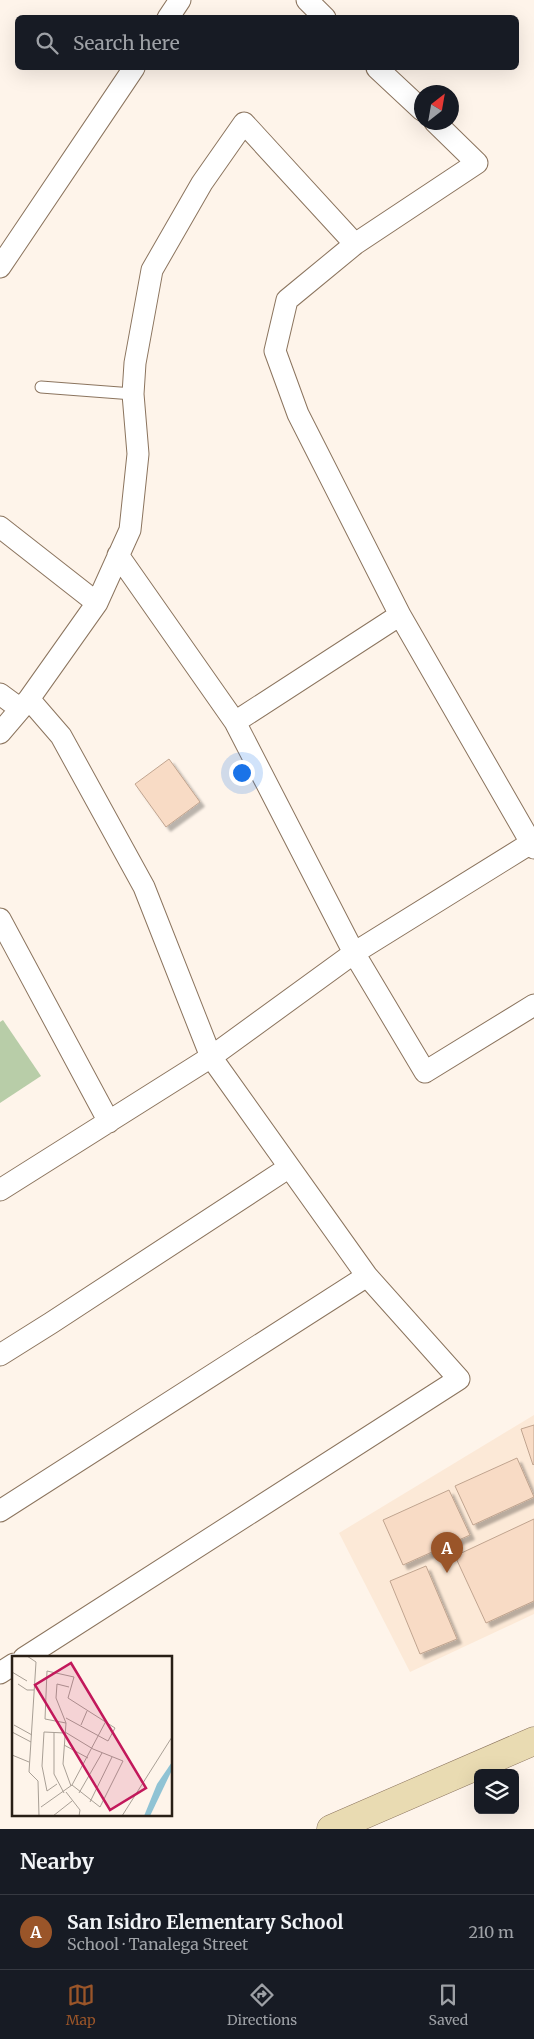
<!DOCTYPE html>
<meta charset="utf-8">
<style>
body{margin:0;font-family:Merriweather,serif;background:#242831;color:#f1f3f6}
.controls{position:absolute;right:15px;bottom:15px;display:grid;overflow:hidden;border-radius:8px;box-shadow:0 5px 20px #0002}
.controls button{width:45px;height:45px;display:grid;place-items:center;padding:0;border:0;border-bottom:1px solid #363941;background:#171b24;color:#f1f3f6;font:25px sans-serif}
.compass{position:absolute;left:414px;top:85px;width:45px;height:45px;border-radius:50%;background:#171b24;box-shadow:0 5px 20px #0002;rotate:31deg}
.you{position:absolute;left:241px;top:772px;width:18px;height:18px;margin:-12px;border:4px solid #fff;border-radius:50%;background:#1a73e8;box-shadow:0 0 0 8px #1a73e833}
.badge{display:grid;place-items:center;width:32px;height:32px;border-radius:50%;background:#9a5529;color:#fff;font-size:16px;font-weight:700}
.pin{position:absolute;translate:-50% -41px;filter:drop-shadow(0 1px 2px #0008)}
.pin::after{content:'';position:absolute;top:26px;width:18px;height:15px;background:inherit;clip-path:polygon(0 0,100% 0,50% 100%)}
.list{margin:0;padding:0;list-style:none}
h2{display:flex;justify-content:space-between;align-items:center;height:65px;margin:0;padding:0 20px;font-size:21px}
h2 small{font-size:16px;font-weight:400;color:#9ea1a6}
.list li{display:grid;grid-template-columns:32px 1fr auto;gap:15px;align-items:center;box-sizing:border-box;height:75px;padding:0 20px;border-top:1px solid #363941}
.list b{display:block;font-size:19px;white-space:nowrap}
.list p{margin:0;font-size:16px;white-space:nowrap;color:#9ea1a6}
.list em{font-size:16px;font-style:normal;color:#9ea1a6}
.icon{flex:none;width:28px;height:28px;fill:none;stroke:currentColor;stroke-width:2;stroke-linecap:round;stroke-linejoin:round}
.map{position:relative;flex:none;width:534px;height:1829px;overflow:hidden}
.search{position:absolute;background:#171b24;box-shadow:0 5px 20px #0002;left:15px;right:15px;top:15px;height:55px;display:flex;align-items:center;gap:12px;box-sizing:border-box;padding:0 18px;border-radius:8px;color:#9ea1a6;font-size:19px}
.sheet{height:140px;background:#171b24}
nav{display:flex;justify-content:space-around;align-items:center;box-sizing:border-box;height:70px;border-top:1px solid #363941;background:#171b24;font-size:14px;color:#9ea1a6}
nav a{display:grid;justify-items:center;gap:2px}
nav .on{color:#9a5529}
.map>svg:first-child{display:block}
.built{fill:#fce9d7}
.green{fill:#b8cda8}
.building{fill:#f8dbc5;stroke:#c0a48f;filter:url(#shadow)}
.lines{fill:none;stroke-linecap:round;stroke-linejoin:round}
.lane-casing{stroke:#8b745e;stroke-width:13}
.street-casing{stroke:#8b745e;stroke-width:23}
.secondary-casing{stroke:#8b745e;stroke-width:29}
.lane{stroke:#fff;stroke-width:11}
.street{stroke:#fff;stroke-width:21}
.secondary{stroke:#e9dbb2;stroke-width:28}
.inset-road{fill:none;stroke:#a89f95;stroke-width:1}
.view{fill:#c2185b;fill-opacity:0.15;stroke:#c2185b;stroke-width:2.5}
.inset-edge{fill:none;stroke:#281f16;stroke-width:2.5}
</style>
<div class="map">
<svg width="534" height="1829" viewBox="0 0 534 1829">
<defs>
<filter id="shadow"><feDropShadow dx="4.5" dy="4.5" stdDeviation="1" flood-color="#0004"/></filter>
</defs>
<rect width="100%" height="100%" fill="#fef4ea"/>
<path class="built" d="M 534,1415 L 534,1614 L 410,1672 L 339,1533 Z"/>
<path class="green" d="M 3,1020 L 41,1076 L 0,1103 L 0,1022 Z"/>
<path class="building" d="M 169,759 L 200,802 L 166,827 L 135,784 Z
M 534,1425 L 534,1464 L 533,1465 L 521,1429 Z
M 517,1458 L 534,1497 L 473,1525 L 455,1486 Z
M 449,1490 L 470,1535 L 403,1565 L 383,1520 Z
M 534,1519 L 534,1601 L 486,1623 L 455,1556 Z
M 426,1566 L 457,1639 L 420,1654 L 390,1581 Z"/>
<g class="lines">
<g class="lane-casing">
<path id="lane" d="M 41,387 L 133,394"/>
</g>
<g class="street-casing">
<path id="street" d="M 307,0 L 325,18
M 168,18 L 180,0
M 377,68 L 422,110
M 435,122 L 477,163 L 355,244 L 287,300 L 275,351 L 298,414 L 400,615 L 534,848
M 0,267 L 134,68
M 0,527 L 97,603
M 118,555 L 235,722 L 354,953 L 425,1072 L 534,1005
M 0,694 L 19,708
M 235,722 L 400,615
M 0,733 L 29,699 L 97,603 L 130,530 L 138,454 L 133,394 L 135,363 L 152,270 L 202,183 L 244,123 L 355,244
M 0,919 L 109,1122
M 0,1190 L 211,1057 L 354,953 L 531,843
M 0,1355 L 51,1323 L 288,1168
M 0,1511 L 367,1276
M 24,1658 L 459,1379 L 367,1276 L 211,1057 L 144,887 L 61,736 L 29,699
M 0,1673 L 14,1664"/>
</g>
<g class="secondary-casing">
<path id="secondary" d="M 331,1829 L 534,1741"/>
</g>
<use href="#lane" class="lane"/>
<use href="#street" class="street"/>
<use href="#secondary" class="secondary"/>
</g>
<g transform="translate(12 1656)">
<rect width="160" height="160" fill="#fef4ea"/>
<path d="M 160,106 L 160,114 L 138,160 L 132,160 L 145,128 Z" fill="#90c3d4"/>
<path class="inset-road" d="M 15,0 L 24,6 L 17,116 L 26,125 L 27,160M 0,16 L 15,25M 6,28 L 15,34 L 22,34M 57,31 L 45,28 L 44,42 L 54,67 L 51,108 L 59,130M 54,62 L 96,85 L 103,72 L 56,42 L 62,21 L 35,15 L 33,63 L 54,67M 2,69 L 20,79M 69,69 L 75,55M 0,76 L 19,86M 42,76 L 42,118 L 52,137M 53,76 L 81,93 L 111,105 L 88,151 L 60,129M 52,89 L 76,102M 0,99 L 17,106M 45,128 L 35,135 L 30,110 L 32,76 L 53,77M 54,136 L 68,154 L 67,160M 67,137 L 90,97M 78,146 L 100,101M 29,151 L 60,129 L 94,65M 41,160 L 60,145M 110,160 L 160,81"/>
<path class="view" d="M 59,7 L 134,132 L 98,154 L 23,29 Z"/>
<rect width="160" height="160" class="inset-edge"/>
</g>
</svg>
<div class="controls">
<button><svg class="icon" aria-label="layers" viewBox="0 0 24 24"><path d="M12 4l9 5-9 5-9-5zM3 14l9 5 9-5"/></svg></button>
</div>
<svg class="compass" viewBox="-18 -18 36 36"><path d="M0-13l5 13h-10z" fill="#e53935"/><path d="M0 13l5-13h-10z" fill="#9ea1a6"/></svg>
<div class="you"></div>
<div class="pin badge" style="left:447px;top:1573px">A</div>
<div class="search"><svg class="icon" aria-label="search" viewBox="0 0 24 24"><circle cx="10" cy="10" r="6"/><path d="M15 15l6 6"/></svg>Search here</div>
</div>
<section class="sheet">
<h2>Nearby<small></small></h2>
<ul class="list">
<li><span class="badge">A</span><div><b>San Isidro Elementary School</b><p>School · Tanalega Street</p></div><em>210 m</em></li>
</ul>
</section>
<nav>
<a class="on"><svg class="icon" aria-label="map" viewBox="0 0 24 24"><path d="M3 6l6-2 6 2 6-2v14l-6 2-6-2-6 2zM9 4v14M15 6v14"/></svg>Map</a>
<a><svg class="icon" aria-label="directions" viewBox="0 0 24 24"><path d="M12 3l9 9-9 9-9-9zM9 14v-3h6M13 9l2 2-2 2"/></svg>Directions</a>
<a><svg class="icon" aria-label="saved" viewBox="0 0 24 24"><path d="M7 4h10v16l-5-4-5 4z"/></svg>Saved</a>
</nav>
